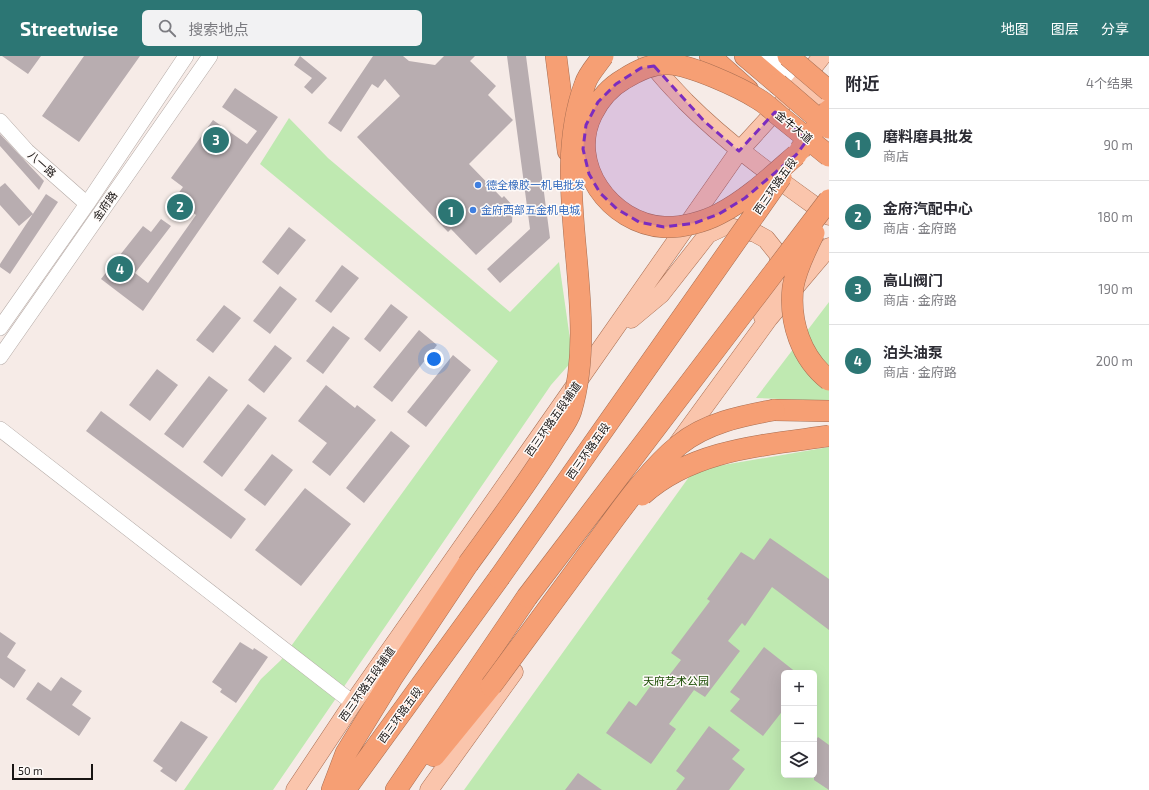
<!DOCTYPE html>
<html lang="zh">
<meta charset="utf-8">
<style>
body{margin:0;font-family:"Exo 2","Noto Sans SC",sans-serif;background:#f2f2f3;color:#2b2b33}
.controls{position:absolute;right:12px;bottom:12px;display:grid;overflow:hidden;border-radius:6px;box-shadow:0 4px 16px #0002}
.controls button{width:36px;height:36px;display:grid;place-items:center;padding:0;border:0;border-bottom:1px solid #e1e1e2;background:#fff;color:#2b2b33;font:20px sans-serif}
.scale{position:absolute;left:12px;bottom:10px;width:81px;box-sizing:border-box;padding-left:4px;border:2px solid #181413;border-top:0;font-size:11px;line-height:14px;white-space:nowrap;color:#181413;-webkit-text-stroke:3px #fefaf8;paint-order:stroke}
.you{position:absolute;left:434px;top:303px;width:14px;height:14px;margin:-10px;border:3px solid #fff;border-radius:50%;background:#1a73e8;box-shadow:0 0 0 6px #1a73e833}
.badge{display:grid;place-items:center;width:26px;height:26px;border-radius:50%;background:#2c7674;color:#fff;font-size:13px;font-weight:700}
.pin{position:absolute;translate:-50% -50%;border:2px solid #fff;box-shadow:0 1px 4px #0006}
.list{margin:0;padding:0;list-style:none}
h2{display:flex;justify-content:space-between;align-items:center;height:52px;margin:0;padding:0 16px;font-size:17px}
h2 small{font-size:13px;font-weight:400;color:#7c7c81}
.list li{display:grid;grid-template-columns:26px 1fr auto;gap:12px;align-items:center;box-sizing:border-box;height:72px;padding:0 16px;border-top:1px solid #e1e1e2}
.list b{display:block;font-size:15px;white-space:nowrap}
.list p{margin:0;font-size:13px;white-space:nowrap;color:#7c7c81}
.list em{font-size:13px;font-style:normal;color:#7c7c81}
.icon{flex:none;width:22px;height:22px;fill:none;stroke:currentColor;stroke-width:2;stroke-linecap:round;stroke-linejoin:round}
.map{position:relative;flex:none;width:829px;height:734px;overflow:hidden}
header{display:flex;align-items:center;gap:24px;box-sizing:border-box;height:56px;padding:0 20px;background:#2c7674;color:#fff}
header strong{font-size:19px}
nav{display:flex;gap:22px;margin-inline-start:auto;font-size:14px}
.search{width:280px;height:36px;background:#f2f2f3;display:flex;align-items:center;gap:10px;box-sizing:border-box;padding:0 14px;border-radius:6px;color:#7c7c81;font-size:15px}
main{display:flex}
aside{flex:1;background:#fff}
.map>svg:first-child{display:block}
.green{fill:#bfe9b1;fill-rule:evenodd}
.building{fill:#b8adb0}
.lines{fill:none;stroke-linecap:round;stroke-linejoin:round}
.minor-casing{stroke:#b4aaa6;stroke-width:16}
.major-casing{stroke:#a86e52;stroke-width:19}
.highway-casing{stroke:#a86e52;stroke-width:22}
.minor{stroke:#fff;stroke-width:15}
.major{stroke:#fac5ac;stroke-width:18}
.highway{stroke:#f69f74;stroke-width:21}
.highway-bridge-casing{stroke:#a86e52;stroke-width:22;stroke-linecap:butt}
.highway-bridge{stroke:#f69f74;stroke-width:21}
.marked{fill:#7b2cbf;fill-opacity:0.2;stroke:#7b2cbf;stroke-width:3;stroke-dasharray:8 5;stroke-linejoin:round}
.shop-dot{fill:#3f7fe0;stroke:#fefaf8;stroke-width:1.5}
.labels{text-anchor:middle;stroke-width:3;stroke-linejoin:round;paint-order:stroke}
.street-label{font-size:11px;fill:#181413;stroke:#fefaf8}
.shop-label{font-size:11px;fill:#366cbe;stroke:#fefaf8;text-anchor:start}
.park-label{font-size:11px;fill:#184a00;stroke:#fefaf8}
</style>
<header>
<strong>Streetwise</strong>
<div class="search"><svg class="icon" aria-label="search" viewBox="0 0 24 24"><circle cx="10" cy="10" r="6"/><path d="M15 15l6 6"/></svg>搜索地点</div>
<nav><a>地图</a><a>图层</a><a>分享</a></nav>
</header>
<main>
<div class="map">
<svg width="829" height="734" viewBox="0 0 829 734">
<rect width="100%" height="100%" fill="#f6ebe7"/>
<path class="green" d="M 289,62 L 328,102 L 510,256 L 559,206 L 573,304 L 551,329 L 273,734 L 184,734 L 261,623 L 281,604 L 498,305 L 260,108 Z
M 829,246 L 829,345 L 756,342 Z
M 829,391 L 829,734 L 464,734 L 694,414 ZM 784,617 L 814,617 L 814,719 L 784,719 Z"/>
<path class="building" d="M 2,0 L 41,0 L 28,18 Z
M 84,0 L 140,0 L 79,86 L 42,60 Z
M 300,0 L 327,22 L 312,38 L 304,31 L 312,22 L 294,9 Z
M 373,0 L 403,0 L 409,5 L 435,9 L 444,0 L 475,0 L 470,5 L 496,30 L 488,39 L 513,64 L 469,108 L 502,142 L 504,140 L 513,150 L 512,166 L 476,199 L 451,173 L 448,176 L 357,81 L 400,40 L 385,23 L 378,32 L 372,28 L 341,76 L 328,67 Z
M 507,0 L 526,0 L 550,182 L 500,227 L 487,213 L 530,173 Z
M 235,32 L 278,61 L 143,255 L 101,223 L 143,170 L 151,176 L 161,163 L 171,170 L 135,217 L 148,227 L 196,159 L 174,143 L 183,131 L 171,122 L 213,64 L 247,88 L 257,75 L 222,51 Z
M 0,78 L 44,125 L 39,134 L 0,90 Z
M 5,127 L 33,158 L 19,170 L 0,149 L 0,131 Z
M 46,138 L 58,146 L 10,218 L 0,211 L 0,208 Z
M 289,171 L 306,184 L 278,219 L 262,206 Z
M 342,209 L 359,222 L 331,257 L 315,245 Z
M 280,230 L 297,243 L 270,278 L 253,265 Z
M 391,248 L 408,261 L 380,296 L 364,283 Z
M 224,249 L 241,262 L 213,297 L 196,284 Z
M 333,270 L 350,282 L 323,318 L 306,305 Z
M 419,274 L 437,289 L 392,346 L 373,331 Z
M 275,289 L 292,302 L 264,337 L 248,324 Z
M 453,299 L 471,314 L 426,371 L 407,356 Z
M 157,313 L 178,329 L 150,365 L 129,349 Z
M 209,320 L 228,334 L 183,392 L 164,378 Z
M 326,329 L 355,352 L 357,349 L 376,364 L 330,420 L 312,406 L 327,387 L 298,365 Z
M 248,348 L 267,362 L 222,421 L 203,406 Z
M 101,355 L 246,463 L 231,483 L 86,375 Z
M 391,375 L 410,390 L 364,447 L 346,432 Z
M 272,398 L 293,414 L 265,450 L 244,434 Z
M 305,432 L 351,468 L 301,530 L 255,494 Z
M 770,482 L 829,523 L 829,574 L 772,531 L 745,570 L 742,567 L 728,585 L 740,595 L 705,641 L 694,634 L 669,668 L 676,673 L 651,708 L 606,677 L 629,645 L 636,650 L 657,621 L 664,626 L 681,604 L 671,597 L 710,545 L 707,543 L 741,496 L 754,504 Z
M 0,576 L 16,587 L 7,601 L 26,614 L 14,632 L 0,622 Z
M 240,586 L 253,594 L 254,592 L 268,601 L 236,647 L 220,636 L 222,633 L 212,626 Z
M 764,591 L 797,617 L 784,617 L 784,653 L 763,680 L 730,655 L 740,643 L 730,636 Z
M 61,621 L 82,635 L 72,649 L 91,662 L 79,680 L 26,643 L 38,626 L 51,635 Z
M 181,665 L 208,681 L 176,726 L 160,715 L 163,712 L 153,705 Z
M 709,670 L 740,694 L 732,703 L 745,713 L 729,734 L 676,734 L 685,722 L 676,715 Z
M 818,681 L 829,689 L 829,734 L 814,724 L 814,687 Z
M 578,717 L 602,734 L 565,734 Z"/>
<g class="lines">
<g class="minor-casing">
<path id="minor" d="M 767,0 L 800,28
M 0,65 L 27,95 L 87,148
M 0,272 L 87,148 L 186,0
M 0,301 L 210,0
M 0,373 L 353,647"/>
</g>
<g class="major-casing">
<path id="major" d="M 647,0 C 657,17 673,32 686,46 C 730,90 779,124 829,160
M 800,28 L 829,51
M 631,263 L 661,238 L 708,178 L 725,170 L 755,177 L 766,183 L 778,198 L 781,213 L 763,261
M 678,387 L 769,262 L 829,191
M 295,734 L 353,647 L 739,95 L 800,28 L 822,0
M 429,734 L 514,616"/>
</g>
<g class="highway-casing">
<path id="highway" d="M 556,0 L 568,95
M 710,0 L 748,34
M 745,0 L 778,28
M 774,354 L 829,355
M 434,700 L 491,630
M 332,734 L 346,697 L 392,622 L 468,508
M 345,734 L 499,522
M 396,734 L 527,541"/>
</g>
<use href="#minor" class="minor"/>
<use href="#major" class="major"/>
<use href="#highway" class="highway"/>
<g class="highway-bridge-casing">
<path id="highway-bridge" d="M 788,0 L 829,35
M 778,28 L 829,72
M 800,94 L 829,54
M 796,99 C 772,120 748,143 719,158 C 704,166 681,172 664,171 C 610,168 567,108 592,58 C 599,44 610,31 624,23 C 637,15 652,7 669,8 C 691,9 739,31 758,43 C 767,48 774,56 782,62 C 798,75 813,87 829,100
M 814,177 C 806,193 796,213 793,231 C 789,266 801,302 829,324
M 642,439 C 693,393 765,389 829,380
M 468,508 C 497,468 527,428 553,386 C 559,376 568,365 571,355 C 602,250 547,130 585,28 C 588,18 597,9 603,0
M 499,522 L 781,121
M 527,541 L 829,144
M 491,630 C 526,582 562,534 597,486 C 620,455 649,413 679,389 C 706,367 741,360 774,354"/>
</g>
<use href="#highway-bridge" class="highway-bridge"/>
</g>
<path class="marked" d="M 654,10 L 705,66 L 739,95 L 775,56 L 808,83 L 796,99 L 745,142 L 719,158 L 695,167 L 664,171 L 639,166 L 617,153 L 600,137 L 589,118 L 583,93 L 586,69 L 598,46 L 616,28 L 641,12 Z"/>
<g class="shop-dot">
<circle cx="478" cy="129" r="4"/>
<circle cx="473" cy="154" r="4"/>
</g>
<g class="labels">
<g class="street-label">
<text transform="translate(794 71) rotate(39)" y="4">金牛大道</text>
<text transform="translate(42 108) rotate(42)" y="4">八一路</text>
<text transform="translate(775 130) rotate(-55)" y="4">西三环路五段</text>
<text transform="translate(105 150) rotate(-55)" y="4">金府路</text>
<text transform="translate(553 363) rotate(-55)" y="4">西三环路五段辅道</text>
<text transform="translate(588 395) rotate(-55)" y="4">西三环路五段</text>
<text transform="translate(367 628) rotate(-55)" y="4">西三环路五段辅道</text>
<text transform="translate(400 659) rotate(-54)" y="4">西三环路五段</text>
</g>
<g class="shop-label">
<text x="486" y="133">德全橡胶一机电批发</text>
<text x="481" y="158">金府西部五金机电城</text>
</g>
<g class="park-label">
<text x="676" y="629">天府艺术公园</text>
</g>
</g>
</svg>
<div class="controls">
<button>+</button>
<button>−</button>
<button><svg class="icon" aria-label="layers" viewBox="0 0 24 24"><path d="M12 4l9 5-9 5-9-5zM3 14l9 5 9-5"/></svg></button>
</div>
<div class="scale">50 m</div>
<div class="you"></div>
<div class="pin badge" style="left:451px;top:156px">1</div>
<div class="pin badge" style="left:180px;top:151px">2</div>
<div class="pin badge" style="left:216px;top:84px">3</div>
<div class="pin badge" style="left:120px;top:213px">4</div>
</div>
<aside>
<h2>附近<small>4个结果</small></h2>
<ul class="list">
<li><span class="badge">1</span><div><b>磨料磨具批发</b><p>商店</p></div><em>90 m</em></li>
<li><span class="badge">2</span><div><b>金府汽配中心</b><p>商店 · 金府路</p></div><em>180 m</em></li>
<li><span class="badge">3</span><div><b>高山阀门</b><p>商店 · 金府路</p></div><em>190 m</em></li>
<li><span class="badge">4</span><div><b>泊头油泵</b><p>商店 · 金府路</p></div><em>200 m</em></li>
</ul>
</aside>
</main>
